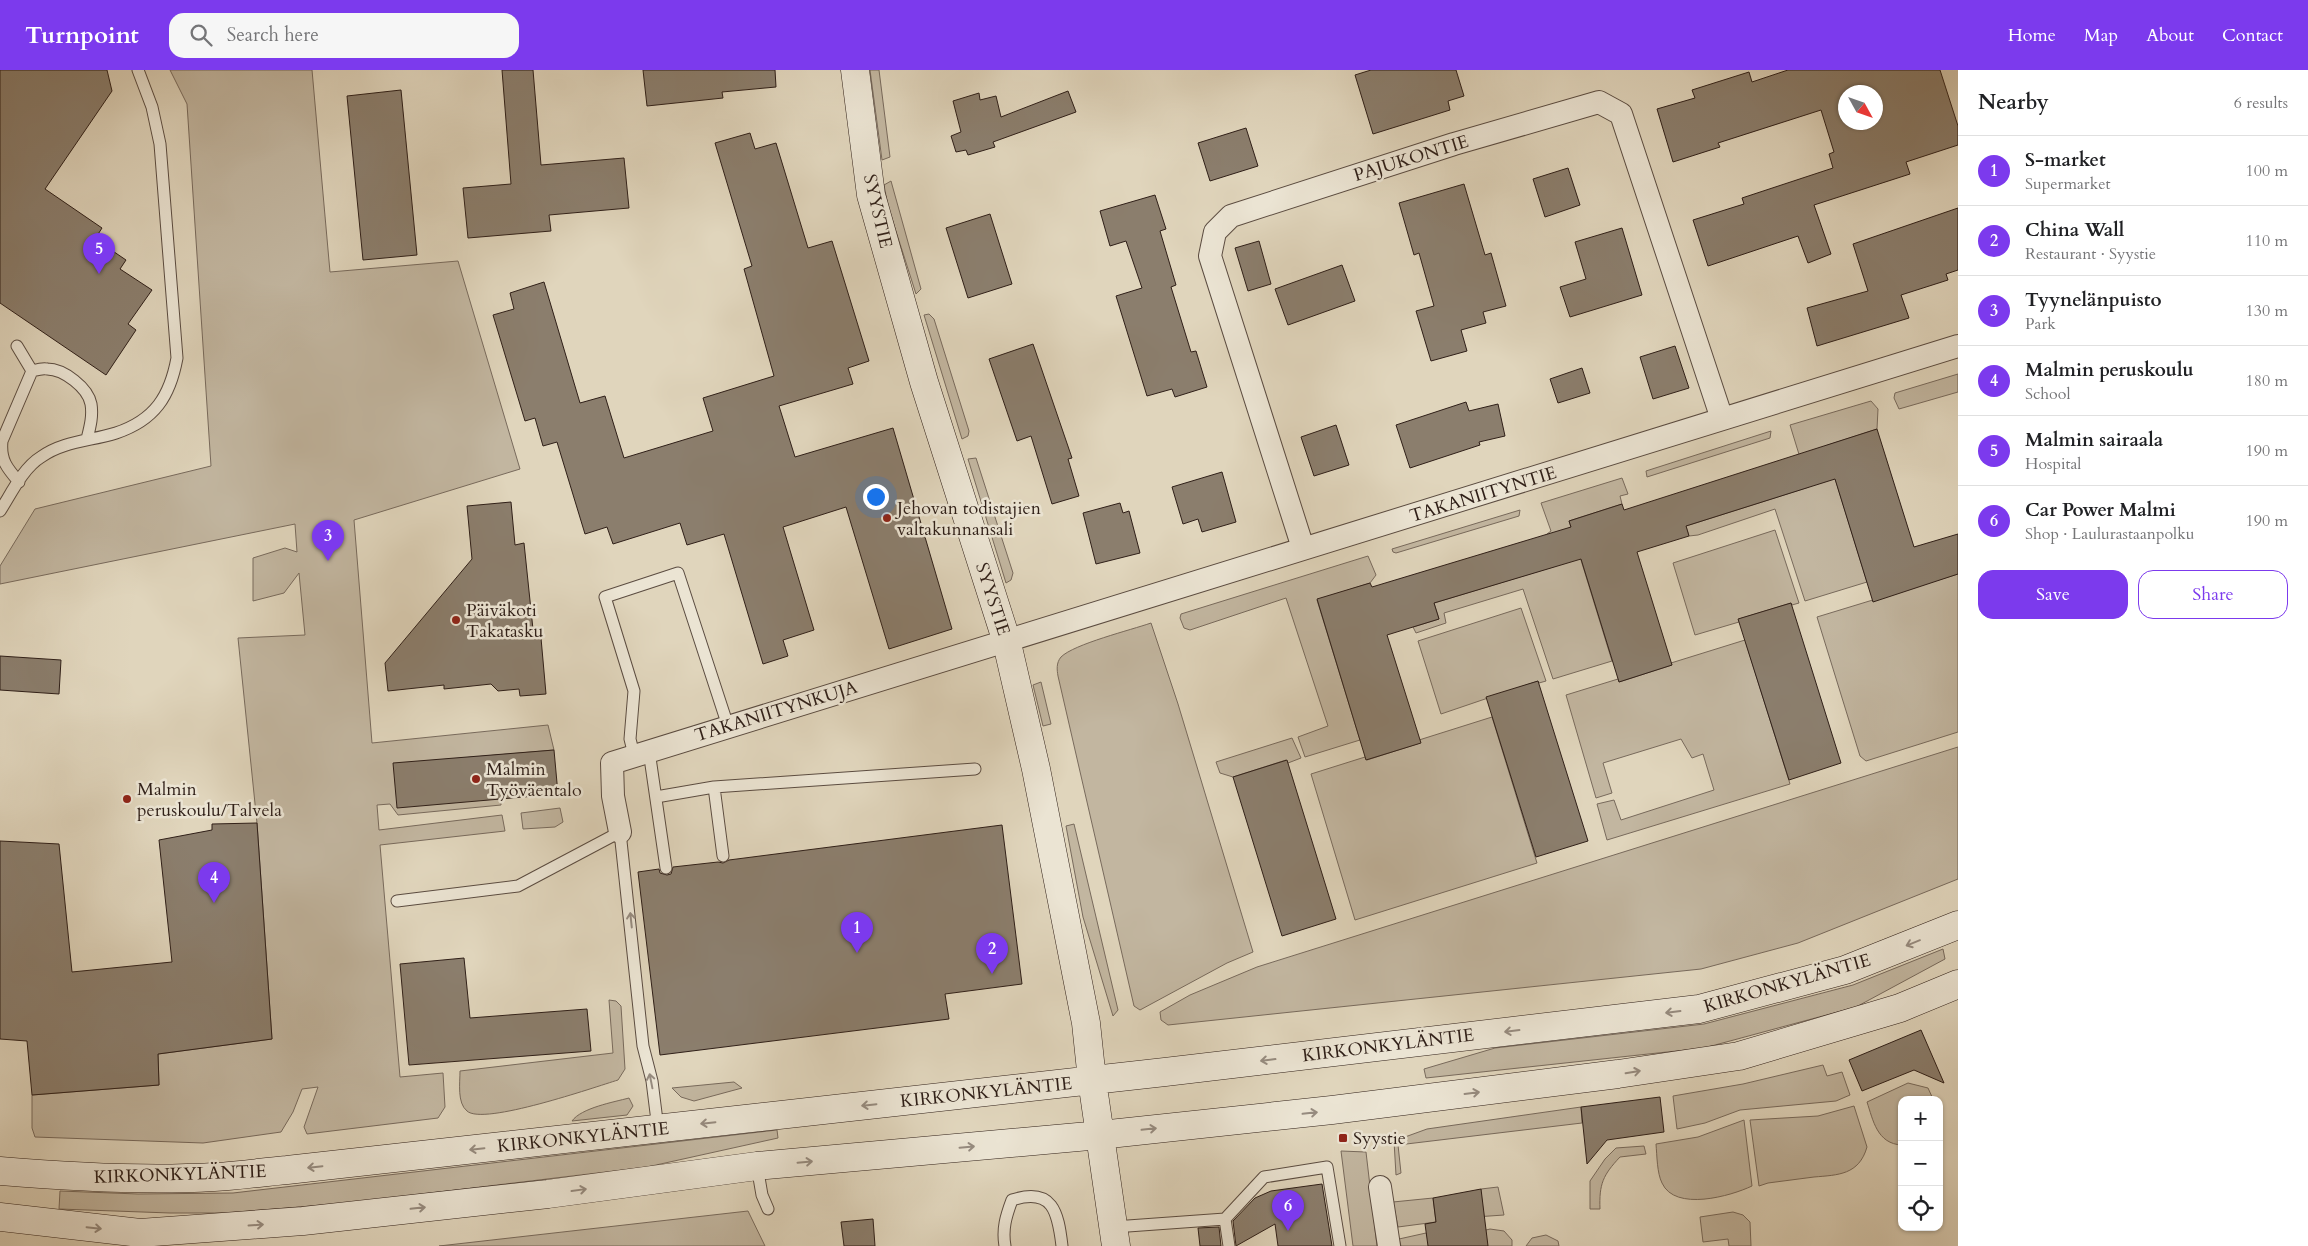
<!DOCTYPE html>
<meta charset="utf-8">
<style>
body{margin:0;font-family:Cardo,serif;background:#f6f6f6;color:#202124}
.controls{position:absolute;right:15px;bottom:15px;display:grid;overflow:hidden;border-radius:10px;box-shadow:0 1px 4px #0004}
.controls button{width:45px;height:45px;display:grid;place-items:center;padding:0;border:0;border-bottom:1px solid #e0e0e0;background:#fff;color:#202124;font:25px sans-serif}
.compass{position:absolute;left:1838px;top:15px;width:45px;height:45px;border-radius:50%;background:#fff;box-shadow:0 1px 4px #0004;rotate:130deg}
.you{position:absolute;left:875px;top:426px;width:18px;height:18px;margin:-12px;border:4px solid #fff;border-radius:50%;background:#1a73e8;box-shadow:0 0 0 8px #1a73e833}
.badge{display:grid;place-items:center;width:32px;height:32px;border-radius:50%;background:#7c3aed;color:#fff;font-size:16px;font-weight:700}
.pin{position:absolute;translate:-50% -41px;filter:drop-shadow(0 1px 2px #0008)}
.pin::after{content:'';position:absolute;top:26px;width:18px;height:15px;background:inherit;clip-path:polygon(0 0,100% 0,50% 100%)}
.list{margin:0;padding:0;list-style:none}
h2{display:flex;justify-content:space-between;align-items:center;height:65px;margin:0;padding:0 20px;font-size:21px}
h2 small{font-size:16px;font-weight:400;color:#757577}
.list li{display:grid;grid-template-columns:32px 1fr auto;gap:15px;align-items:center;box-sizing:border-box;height:70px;padding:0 20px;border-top:1px solid #e0e0e0}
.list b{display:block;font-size:19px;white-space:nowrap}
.list p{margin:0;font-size:16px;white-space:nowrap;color:#757577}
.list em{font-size:16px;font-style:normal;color:#757577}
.actions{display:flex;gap:10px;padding:15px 20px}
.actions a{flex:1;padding:11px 0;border:1px solid #7c3aed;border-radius:15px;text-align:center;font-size:18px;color:#7c3aed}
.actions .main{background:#7c3aed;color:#fff}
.icon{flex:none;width:28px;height:28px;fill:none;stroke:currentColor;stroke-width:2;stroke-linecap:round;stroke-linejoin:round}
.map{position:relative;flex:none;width:1958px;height:1176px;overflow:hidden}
header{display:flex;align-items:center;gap:30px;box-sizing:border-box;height:70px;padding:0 25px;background:#7c3aed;color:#fff}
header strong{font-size:24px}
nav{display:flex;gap:28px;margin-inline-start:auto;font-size:18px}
.search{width:350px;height:45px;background:#f6f6f6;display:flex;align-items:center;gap:12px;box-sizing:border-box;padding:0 18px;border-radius:15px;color:#757577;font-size:19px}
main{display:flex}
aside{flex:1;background:#fff}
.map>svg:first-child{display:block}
.green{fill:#c2b6a0;stroke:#786a5c}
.building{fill:#8b7e6d;stroke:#2f1f18;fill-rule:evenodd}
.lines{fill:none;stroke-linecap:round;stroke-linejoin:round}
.lane-casing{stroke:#5b4c41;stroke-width:13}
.street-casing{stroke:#5b4c41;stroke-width:24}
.secondary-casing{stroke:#2f1f18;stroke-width:29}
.lane{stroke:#ebe4d3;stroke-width:11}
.street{stroke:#ebe4d3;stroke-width:22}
.secondary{stroke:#ebe4d3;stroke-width:28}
.oneway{stroke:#968b7f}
.poi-dot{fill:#8f2418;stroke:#ebe4d3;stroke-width:2}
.labels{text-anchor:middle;stroke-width:5;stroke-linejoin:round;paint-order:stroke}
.street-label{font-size:18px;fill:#2f1f18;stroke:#ebe4d3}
.poi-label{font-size:18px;fill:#2f1f18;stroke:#ebe4d3;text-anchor:start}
</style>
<header>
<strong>Turnpoint</strong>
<div class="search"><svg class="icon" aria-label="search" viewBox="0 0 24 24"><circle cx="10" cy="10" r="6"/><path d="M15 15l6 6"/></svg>Search here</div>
<nav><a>Home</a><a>Map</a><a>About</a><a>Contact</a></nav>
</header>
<main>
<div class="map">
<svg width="1958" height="1176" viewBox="0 0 1958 1176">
<rect width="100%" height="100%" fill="#e0d5bc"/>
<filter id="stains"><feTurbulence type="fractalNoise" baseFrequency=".004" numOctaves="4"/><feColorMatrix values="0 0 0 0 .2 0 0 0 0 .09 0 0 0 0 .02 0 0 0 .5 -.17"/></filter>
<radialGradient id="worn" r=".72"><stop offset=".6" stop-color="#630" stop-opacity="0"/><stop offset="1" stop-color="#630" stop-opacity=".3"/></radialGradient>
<path class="green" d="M 170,0 L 312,0 L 330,202 L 458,191 L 520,399 L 354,450 L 372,673 L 548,655 L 554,680 L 394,694 L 501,729 L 501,735 L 398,745 L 390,734 L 377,735 L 379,760 L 502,745 L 505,761 L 380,775 L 400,1007 L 443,1003 L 445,1037 L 438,1048 L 307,1064 L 304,1057 L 318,1017 L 302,1019 L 293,1042 L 281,1062 L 203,1073 L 35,1067 L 32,1058 L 32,1025 L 159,1015 L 158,984 L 272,969 L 257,753 L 238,568 L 305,565 L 299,503 L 284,523 L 253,531 L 253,488 L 285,478 L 297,482 L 295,454 L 0,514 L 0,496 L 35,439 L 211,396 L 187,34 Z
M 870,0 L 879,0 L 890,87 L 882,90 Z
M 891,111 L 921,219 L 916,224 L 888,136 L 884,115 Z
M 929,244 L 934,249 L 969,361 L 968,366 L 962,369 L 924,245 Z
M 1958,304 L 1958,322 L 1899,339 L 1894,328 L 1895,323 Z
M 1871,331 L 1878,339 L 1877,359 L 1825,376 L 1867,512 L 1805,531 L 1775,439 L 1698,465 L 1689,466 L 1686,456 L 1809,417 L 1790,355 Z
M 1771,361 L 1770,368 L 1647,407 L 1646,401 Z
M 976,388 L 1013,503 L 1011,510 L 1006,513 L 968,389 Z
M 1622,408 L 1628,424 L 1620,426 L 1622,434 L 1569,451 L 1612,591 L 1553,609 L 1523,519 L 1444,543 L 1446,553 L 1416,563 L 1413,557 L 1439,549 L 1434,533 L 1556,496 L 1547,464 L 1551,461 L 1541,433 Z
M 1520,440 L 1519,446 L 1396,483 L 1393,482 L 1392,479 Z
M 1775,460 L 1799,533 L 1792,535 L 1791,533 L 1739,549 L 1739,552 L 1695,565 L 1673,493 Z
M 1368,486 L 1376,505 L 1370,513 L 1317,530 L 1360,670 L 1305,687 L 1298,667 L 1328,656 L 1286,528 L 1190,560 L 1184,558 L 1180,548 L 1181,544 Z
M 1958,504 L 1958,662 L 1866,691 L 1860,686 L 1817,547 Z
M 1521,538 L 1546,611 L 1539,613 L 1538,611 L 1441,644 L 1418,571 Z
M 1151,553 L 1178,634 L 1253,882 L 1227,893 L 1140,940 L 1134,936 L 1058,606 C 1057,600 1056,593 1061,587 C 1074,574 1131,560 1151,553 Z
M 1745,570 L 1790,714 L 1607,770 L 1597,734 L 1614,730 L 1621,750 L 1714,720 L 1703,684 L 1692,688 L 1681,669 L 1603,693 L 1612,723 L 1596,728 L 1566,625 L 1618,609 L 1619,612 L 1672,595 L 1671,593 Z
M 1041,612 L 1051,654 L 1043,656 L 1033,615 Z
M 1492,647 L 1537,793 L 1355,850 L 1311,704 L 1365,687 L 1367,690 L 1420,673 L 1419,670 Z
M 1292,668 L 1301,688 L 1288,693 L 1286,690 L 1233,707 L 1220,703 L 1216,692 Z
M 1958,677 L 1958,809 L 1798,873 L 1701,899 L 1168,955 L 1161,950 L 1160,942 L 1190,925 L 1257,897 Z
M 560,738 L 563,752 L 555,757 L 523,759 L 521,743 Z
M 1074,754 L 1118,940 L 1113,946 L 1083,847 L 1066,756 Z
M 1943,879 L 1945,889 L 1856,937 L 1704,978 L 1426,1008 L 1424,999 L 1495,978 L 1704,954 L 1853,915 Z
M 609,930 L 616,931 L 621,936 L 625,999 L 618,1010 C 595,1017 483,1056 467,1041 C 457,1033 460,1013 460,1001 L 613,983 Z
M 1823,995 L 1827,1006 L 1842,1002 L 1850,1025 L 1836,1031 L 1740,1040 L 1705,1053 L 1677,1059 L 1673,1026 L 1743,1014 Z
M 734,1012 L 742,1018 L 694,1031 L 681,1027 L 672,1018 Z
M 1908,1013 L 1928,1018 L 1933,1029 L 1902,1030 L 1902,1075 C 1877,1074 1873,1050 1867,1032 Z
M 629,1028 L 633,1036 L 627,1045 L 572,1051 C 581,1038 614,1032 629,1028 Z
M 1854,1036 L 1867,1077 C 1859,1105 1838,1105 1814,1107 C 1799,1109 1783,1111 1768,1113 L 1759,1116 L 1750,1050 L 1818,1046 Z
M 1581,1037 L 1582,1053 L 1398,1075 L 1401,1103 L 1396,1105 L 1394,1071 L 1427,1059 Z
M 1744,1050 L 1752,1116 C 1731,1126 1675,1142 1662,1113 C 1657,1103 1657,1086 1656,1074 L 1698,1067 Z
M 777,1060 L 778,1068 L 647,1097 L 347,1133 L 226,1143 L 170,1143 L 59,1139 L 60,1121 L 138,1124 L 233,1123 Z
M 1644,1076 L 1646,1084 L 1620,1087 C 1603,1105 1599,1114 1600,1139 L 1590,1139 L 1590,1111 L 1605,1089 L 1616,1078 Z
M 1341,1081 L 1366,1082 L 1377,1176 L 1353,1176 Z
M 1498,1117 L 1504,1145 L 1475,1147 L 1481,1119 Z
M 1433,1128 L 1436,1152 L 1398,1157 L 1393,1132 Z
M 748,1141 L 765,1176 L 439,1176 Z
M 1733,1142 L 1743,1145 L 1750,1152 L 1751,1176 L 1729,1176 L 1728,1169 L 1703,1172 L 1700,1147 Z
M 1490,1159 L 1504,1161 L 1512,1170 L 1512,1176 L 1480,1176 L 1478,1162 Z
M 1426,1163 L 1439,1176 L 1401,1176 L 1399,1169 Z
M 1546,1165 L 1558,1171 L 1559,1176 L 1526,1176 L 1532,1168 Z"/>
<path class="building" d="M 0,0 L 107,0 L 112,21 L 45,119 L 102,158 L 95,169 L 126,190 L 120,199 L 152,220 L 128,254 L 136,260 L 106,305 L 0,233 Z
M 502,0 L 533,0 L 541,95 L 624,88 L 629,138 L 549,145 L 551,161 L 468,168 L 463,118 L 511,114 Z
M 643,0 L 775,0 L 776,17 L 722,22 L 723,28 L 647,36 Z
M 1371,0 L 1456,0 L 1464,26 L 1448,31 L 1450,40 L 1373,64 L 1355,5 Z
M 1788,0 L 1940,0 L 1958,56 L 1958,75 L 1906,92 L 1910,104 L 1814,135 L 1831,184 L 1808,193 L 1798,166 L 1708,196 L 1693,150 L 1744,134 L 1742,128 L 1833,98 L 1829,84 L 1834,82 L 1821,40 L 1718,73 L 1720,77 L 1673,92 L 1657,39 L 1695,28 L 1692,20 L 1749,2 L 1752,12 ZM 1846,22 L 1876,22 L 1876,52 L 1846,52 Z
M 401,20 L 417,185 L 363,190 L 347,26 Z
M 1068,21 L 1076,42 L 993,72 L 995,77 L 968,85 L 966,80 L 956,82 L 951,66 L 961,62 L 953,31 L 979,23 L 980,30 L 996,26 L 1001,47 Z
M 1246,58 L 1258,96 L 1210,111 L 1198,73 Z
M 750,63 L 755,79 L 776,73 L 808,178 L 832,171 L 869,291 L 848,298 L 853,314 L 779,336 L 795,387 L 893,358 L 952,559 L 889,579 L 846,437 L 783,457 L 814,560 L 783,570 L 788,586 L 763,594 L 724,464 L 687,475 L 680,453 L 613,474 L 607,457 L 585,464 L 557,372 L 543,376 L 535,348 L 525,351 L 493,245 L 514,239 L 510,223 L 544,212 L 580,333 L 605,326 L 624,388 L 713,361 L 703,328 L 774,306 L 744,199 L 752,196 L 715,73 Z
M 1568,98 L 1580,135 L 1545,147 L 1533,109 Z
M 1464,114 L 1485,185 L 1491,183 L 1506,236 L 1483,242 L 1486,253 L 1461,260 L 1467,281 L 1431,291 L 1416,241 L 1434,236 L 1419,183 L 1414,185 L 1399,133 Z
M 1155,125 L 1166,159 L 1160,161 L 1176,215 L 1171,217 L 1191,282 L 1196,281 L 1207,317 L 1175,327 L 1172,319 L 1147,326 L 1116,226 L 1142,218 L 1126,171 L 1110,176 L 1100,141 Z
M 1958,138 L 1958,200 L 1946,204 L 1948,210 L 1901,225 L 1909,248 L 1817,276 L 1807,238 L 1868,221 L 1853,174 Z
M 990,144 L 1012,214 L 968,228 L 946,158 Z
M 1622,158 L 1642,225 L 1570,247 L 1560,217 L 1586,209 L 1575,172 Z
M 1259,171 L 1271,214 L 1248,221 L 1235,178 Z
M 1342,195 L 1355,231 L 1288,255 L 1275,219 Z
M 1033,274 L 1072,388 L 1068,389 L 1079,426 L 1052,434 L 1031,366 L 1017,371 L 989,289 Z
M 1675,276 L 1689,318 L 1653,329 L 1640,287 Z
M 1582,298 L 1590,323 L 1558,333 L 1550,309 Z
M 1466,332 L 1469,341 L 1498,334 L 1505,366 L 1479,372 L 1480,375 L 1410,398 L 1396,355 Z
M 1336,355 L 1349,395 L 1314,406 L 1301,367 Z
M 1877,359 L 1914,477 L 1958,464 L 1958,504 L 1873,532 L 1835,409 L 1686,456 L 1689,466 L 1637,482 L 1672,595 L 1619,612 L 1581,489 L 1434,533 L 1439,549 L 1387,565 L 1421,673 L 1366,690 L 1317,529 L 1370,513 L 1372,517 L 1571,457 L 1569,451 L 1622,434 L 1624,440 Z
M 1222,402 L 1236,452 L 1202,462 L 1198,449 L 1183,454 L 1172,417 Z
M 511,432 L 515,475 L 524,473 L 534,569 L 541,568 L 546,624 L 520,626 L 519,619 L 498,621 L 491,614 L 444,619 L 444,615 L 388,621 L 385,593 L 472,489 L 467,436 Z
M 1120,433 L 1123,443 L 1129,441 L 1140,483 L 1096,494 L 1083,443 Z
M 1791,533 L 1841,693 L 1789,710 L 1738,549 Z
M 0,586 L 61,590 L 59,624 L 0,620 Z
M 1538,611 L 1588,771 L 1536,787 L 1486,627 Z
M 554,680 L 558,724 L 397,738 L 393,693 Z
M 1287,690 L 1336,849 L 1282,866 L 1233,707 Z
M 257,753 L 272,969 L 158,984 L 159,1015 L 32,1025 L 27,971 L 0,969 L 0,771 L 59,774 L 72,902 L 172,892 L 159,770 L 212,760 L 212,754 Z
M 1002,755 L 1022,914 L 945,924 L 949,949 L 660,985 L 638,802 L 659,799 L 660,803 L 667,805 L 671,804 L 673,797 L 718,792 L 723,793 L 729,790 Z
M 464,888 L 470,948 L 587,939 L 591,981 L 409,995 L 400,894 Z
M 1921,960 L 1944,1013 L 1914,1000 L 1862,1021 L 1849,990 Z
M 1660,1027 L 1664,1062 L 1607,1070 L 1587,1094 L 1581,1037 Z
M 1322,1114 L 1332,1176 L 1278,1176 L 1275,1154 L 1236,1176 L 1233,1151 L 1255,1128 L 1271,1121 Z
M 1481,1119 L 1488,1176 L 1428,1176 L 1425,1154 L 1436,1152 L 1433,1128 Z
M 873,1149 L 875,1176 L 844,1176 L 841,1152 Z
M 1219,1157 L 1221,1176 L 1200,1176 L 1198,1158 Z"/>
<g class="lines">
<g class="lane-casing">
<path id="lane" d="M 17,276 L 32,301 C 36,300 42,298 47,299 C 64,299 88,318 91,334 C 93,346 90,357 87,369
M 19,412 C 7,398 0,390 2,371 L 32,301
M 0,441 C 11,424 23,398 41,387 C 63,371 91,371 116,363 C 155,350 170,326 177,288 L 160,74 L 152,37 L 138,0
M 649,681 L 666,798
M 634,685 L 630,669 L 634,621 L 605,527 L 678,503 L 728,656
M 714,717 L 723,786
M 656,727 L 714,717 L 975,699
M 397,831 L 518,816 L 620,762 L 643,976 L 652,1011 L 658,1059
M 757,1096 L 762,1125 L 768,1139
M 1225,1149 L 1264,1107 L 1327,1097 L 1340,1176
M 1114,1157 L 1225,1149 L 1229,1176
M 1005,1176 C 1002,1159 1006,1146 1012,1130 C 1053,1117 1058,1142 1062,1176"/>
</g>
<g class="street-casing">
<path id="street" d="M 1303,478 L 1210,186 L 1215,162 L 1231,146 L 1454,74 L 1599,32 L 1621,44 L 1722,349
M 620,762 L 613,726 L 612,693 L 1958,276
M 1380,1117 L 1389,1176"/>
</g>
<g class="secondary-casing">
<path id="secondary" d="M 855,0 L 871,125 L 924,312 L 1006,569 L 1036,699 L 1086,953 L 1092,1010 L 1116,1176
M 0,1101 C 71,1107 143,1111 214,1107 C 238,1106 263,1102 287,1100 L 1165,1002 L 1699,939 L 1845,900 L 1958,855
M 0,1147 L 140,1163 L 303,1151 L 548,1124 L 757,1096 L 1100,1065 L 1332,1040 L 1618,1004 L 1739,986 L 1900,938 L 1958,914"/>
</g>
<use href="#lane" class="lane"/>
<use href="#street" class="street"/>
<use href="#secondary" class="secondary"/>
</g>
<defs><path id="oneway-shaft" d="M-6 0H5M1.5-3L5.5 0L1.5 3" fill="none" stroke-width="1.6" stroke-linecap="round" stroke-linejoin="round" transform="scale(1.25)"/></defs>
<g class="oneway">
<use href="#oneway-shaft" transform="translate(631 850) rotate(-96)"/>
<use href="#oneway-shaft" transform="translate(1913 873) rotate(158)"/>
<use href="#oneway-shaft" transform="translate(1673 942) rotate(173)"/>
<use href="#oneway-shaft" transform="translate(1512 961) rotate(173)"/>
<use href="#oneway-shaft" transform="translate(1268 990) rotate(173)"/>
<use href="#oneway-shaft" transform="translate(1633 1002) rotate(-9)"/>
<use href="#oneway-shaft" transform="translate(651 1011) rotate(-101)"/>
<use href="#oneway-shaft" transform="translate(1472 1023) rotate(-7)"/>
<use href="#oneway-shaft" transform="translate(869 1035) rotate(174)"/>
<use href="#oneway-shaft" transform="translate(1310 1043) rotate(-6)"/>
<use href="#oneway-shaft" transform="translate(708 1053) rotate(174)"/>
<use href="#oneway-shaft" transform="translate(1149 1059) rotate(-6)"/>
<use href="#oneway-shaft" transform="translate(967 1077) rotate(-5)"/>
<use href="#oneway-shaft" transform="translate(477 1079) rotate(174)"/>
<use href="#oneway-shaft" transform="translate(805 1092) rotate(-5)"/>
<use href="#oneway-shaft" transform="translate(315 1097) rotate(174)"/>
<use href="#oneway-shaft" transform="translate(579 1120) rotate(-8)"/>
<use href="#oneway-shaft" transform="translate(418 1138) rotate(-6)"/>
<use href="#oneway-shaft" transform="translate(256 1155) rotate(-4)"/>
<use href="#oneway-shaft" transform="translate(94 1158) rotate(6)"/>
</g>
<g class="poi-dot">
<circle cx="887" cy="448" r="5"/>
<circle cx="456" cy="550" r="5"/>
<circle cx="476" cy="709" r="5"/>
<circle cx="127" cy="729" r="5"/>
<rect x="1338" y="1063" width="10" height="10" rx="2.5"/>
</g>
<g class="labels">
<g class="street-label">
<text transform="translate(1411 88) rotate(-17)" y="6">PAJUKONTIE</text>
<text transform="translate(878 141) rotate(77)" y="6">SYYSTIE</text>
<text transform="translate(1483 424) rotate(-17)" y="6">TAKANIITYNTIE</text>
<text transform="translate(993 529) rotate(72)" y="6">SYYSTIE</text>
<text transform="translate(776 641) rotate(-17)" y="6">TAKANIITYNKUJA</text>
<text transform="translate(1787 913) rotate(-16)" y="6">KIRKONKYLÄNTIE</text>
<text transform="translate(1388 975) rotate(-7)" y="6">KIRKONKYLÄNTIE</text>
<text transform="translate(986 1022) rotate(-6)" y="6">KIRKONKYLÄNTIE</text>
<text transform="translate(583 1067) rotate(-6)" y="6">KIRKONKYLÄNTIE</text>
<text transform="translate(180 1104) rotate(-2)" y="6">KIRKONKYLÄNTIE</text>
</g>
<g class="poi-label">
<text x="897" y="444">Jehovan todistajien<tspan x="897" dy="21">valtakunnansali</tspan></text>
<text x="466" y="546">Päiväkoti<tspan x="466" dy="21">Takatasku</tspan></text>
<text x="486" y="705">Malmin<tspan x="486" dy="21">Työväentalo</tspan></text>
<text x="137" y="725">Malmin<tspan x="137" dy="21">peruskoulu/Talvela</tspan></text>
<text x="1353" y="1074">Syystie</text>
</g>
</g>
<rect width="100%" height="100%" filter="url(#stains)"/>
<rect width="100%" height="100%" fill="url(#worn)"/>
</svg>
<div class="controls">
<button>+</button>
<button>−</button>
<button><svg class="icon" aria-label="locate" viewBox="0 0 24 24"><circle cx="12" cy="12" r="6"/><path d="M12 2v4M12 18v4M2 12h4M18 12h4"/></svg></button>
</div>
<svg class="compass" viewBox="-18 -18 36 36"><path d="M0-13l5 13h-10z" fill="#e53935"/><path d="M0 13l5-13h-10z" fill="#757577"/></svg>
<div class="you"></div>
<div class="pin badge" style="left:857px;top:883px">1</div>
<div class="pin badge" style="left:992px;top:904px">2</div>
<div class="pin badge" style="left:328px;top:491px">3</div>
<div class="pin badge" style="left:214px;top:833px">4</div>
<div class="pin badge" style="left:99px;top:204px">5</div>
<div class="pin badge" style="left:1288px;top:1161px">6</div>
</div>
<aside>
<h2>Nearby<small>6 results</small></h2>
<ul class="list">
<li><span class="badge">1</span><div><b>S-market</b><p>Supermarket</p></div><em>100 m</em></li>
<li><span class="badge">2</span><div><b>China Wall</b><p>Restaurant · Syystie</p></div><em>110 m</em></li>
<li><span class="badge">3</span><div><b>Tyynelänpuisto</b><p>Park</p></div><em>130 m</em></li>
<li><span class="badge">4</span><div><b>Malmin peruskoulu</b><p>School</p></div><em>180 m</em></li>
<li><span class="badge">5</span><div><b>Malmin sairaala</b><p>Hospital</p></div><em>190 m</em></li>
<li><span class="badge">6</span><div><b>Car Power Malmi</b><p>Shop · Laulurastaanpolku</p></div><em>190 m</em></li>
</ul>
<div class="actions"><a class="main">Save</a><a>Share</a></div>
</aside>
</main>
